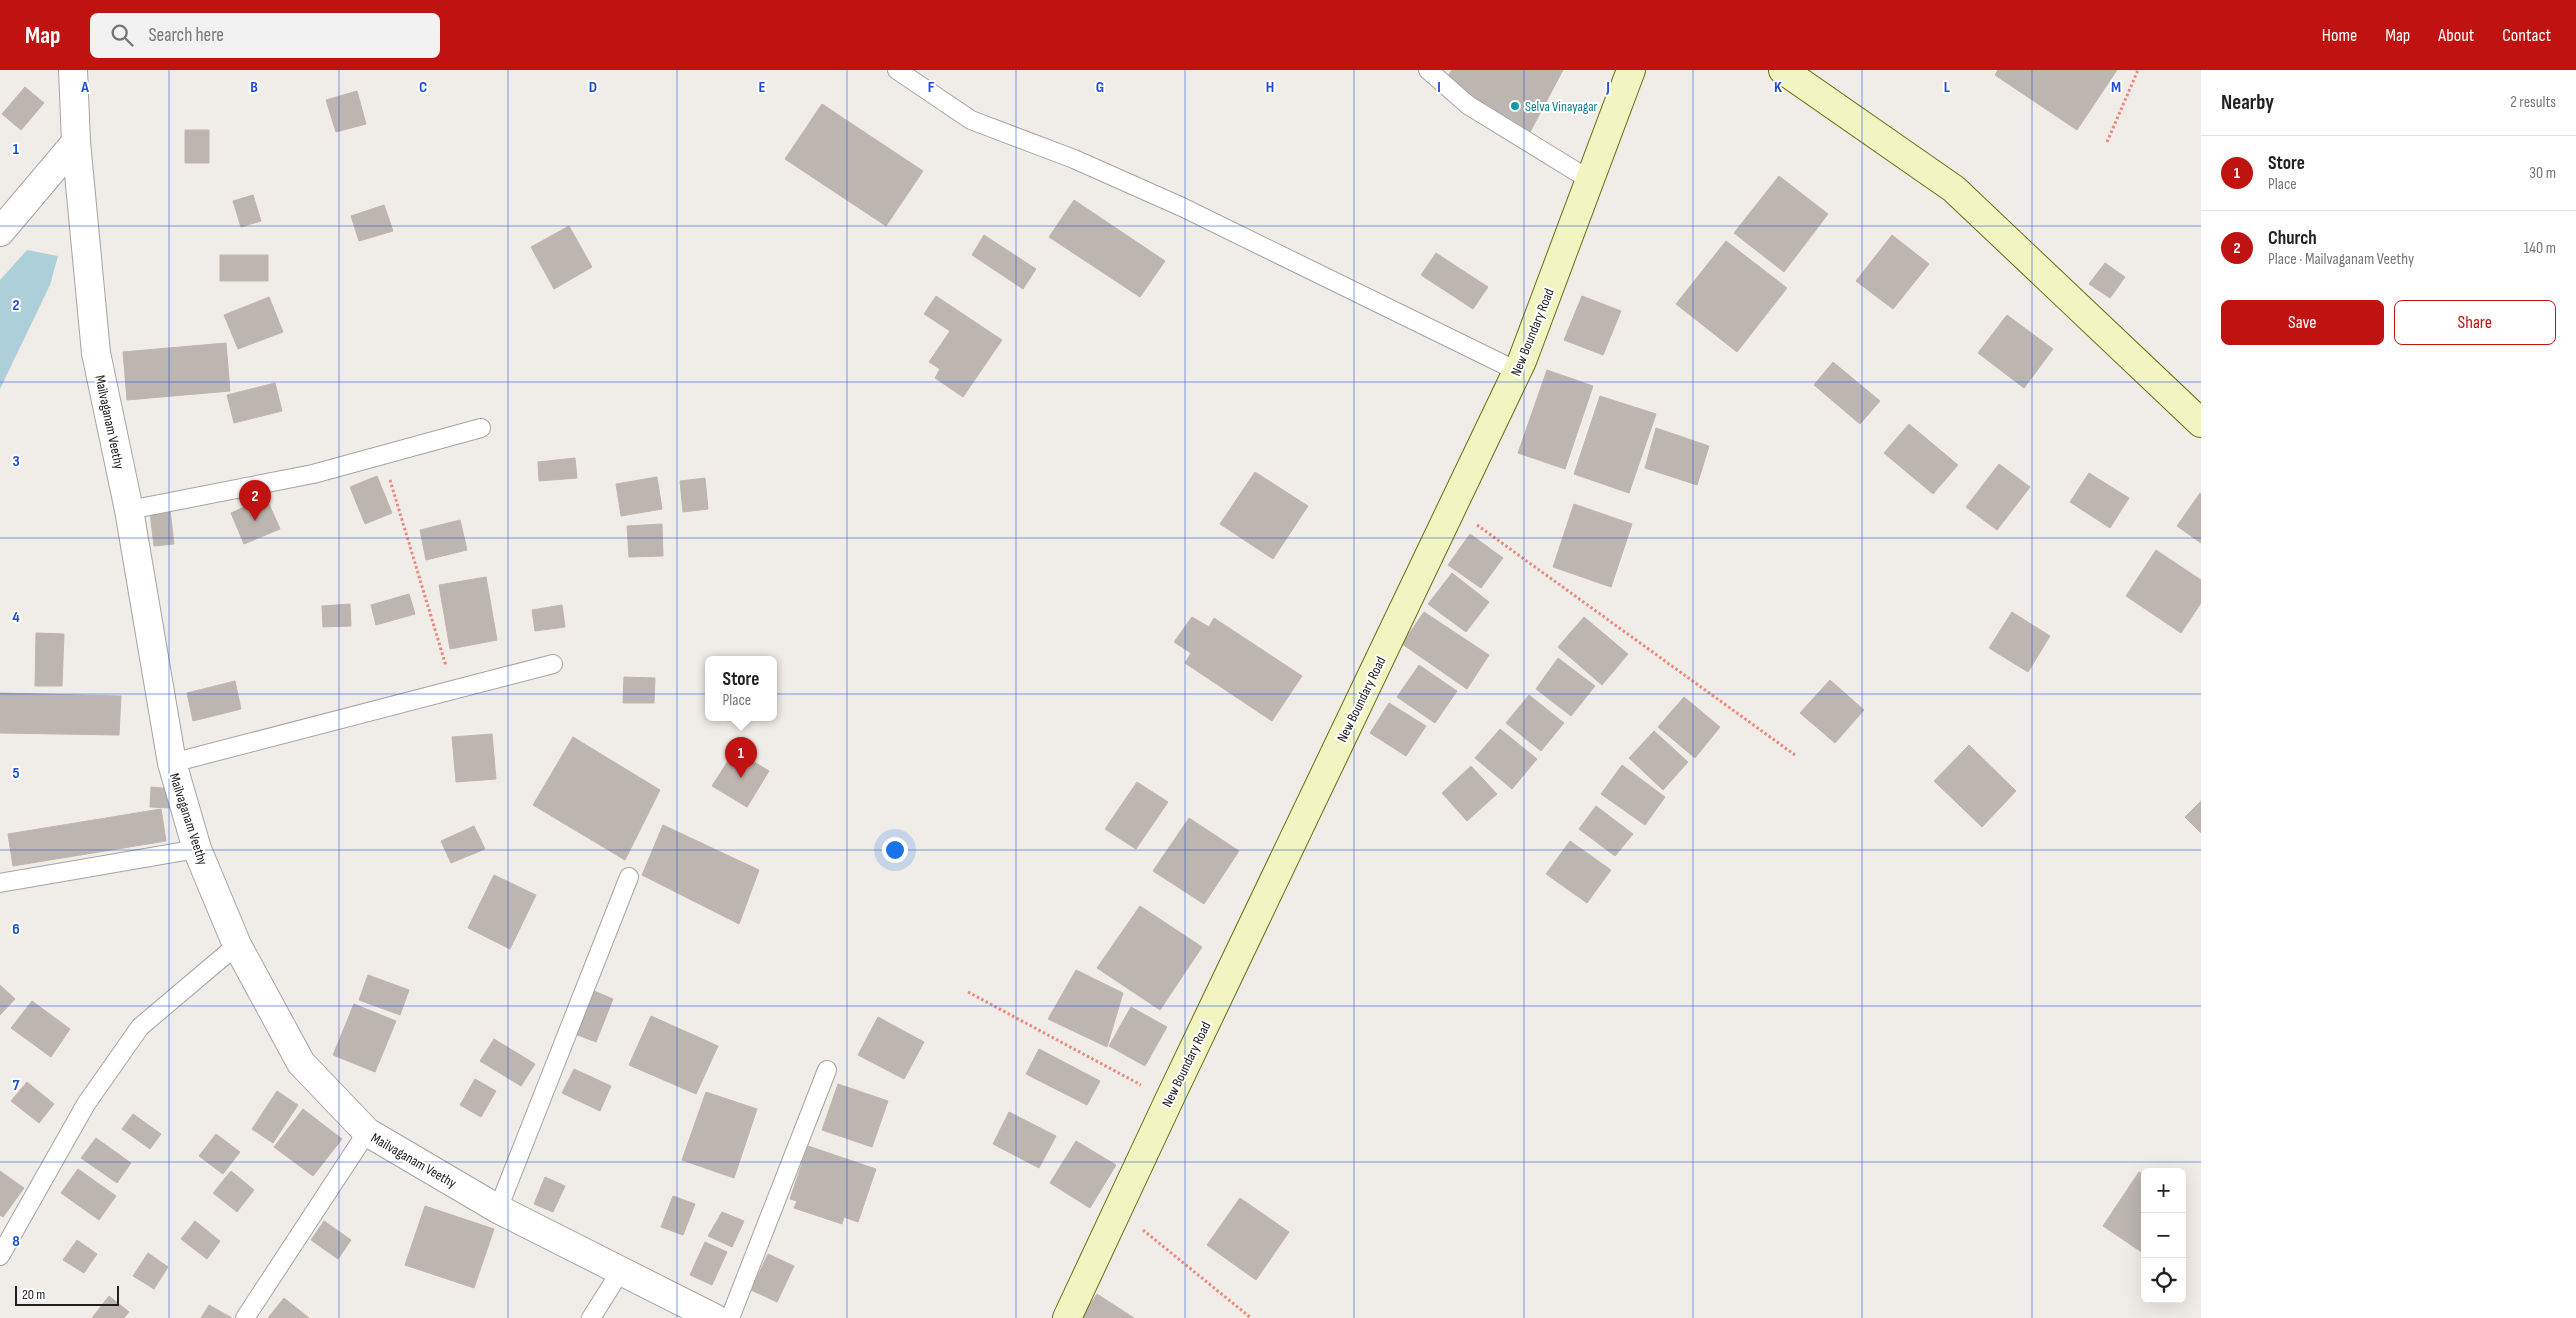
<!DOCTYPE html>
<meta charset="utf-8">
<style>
body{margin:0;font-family:"Sofia Sans Condensed",sans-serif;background:#f2f2f2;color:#222}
.controls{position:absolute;right:15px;bottom:15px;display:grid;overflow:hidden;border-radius:8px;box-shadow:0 5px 20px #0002}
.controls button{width:45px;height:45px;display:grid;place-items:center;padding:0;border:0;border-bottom:1px solid #e0e0e0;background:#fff;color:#222;font:25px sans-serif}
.scale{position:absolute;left:15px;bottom:12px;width:104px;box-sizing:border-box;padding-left:5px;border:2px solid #202020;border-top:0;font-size:14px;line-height:18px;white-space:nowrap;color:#202020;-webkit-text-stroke:4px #fff;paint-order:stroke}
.you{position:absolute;left:894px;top:779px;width:18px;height:18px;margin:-12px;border:4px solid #fff;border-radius:50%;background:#1a73e8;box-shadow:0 0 0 8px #1a73e833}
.badge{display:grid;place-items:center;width:32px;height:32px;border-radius:50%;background:#c01311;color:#fff;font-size:16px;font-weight:700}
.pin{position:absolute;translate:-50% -41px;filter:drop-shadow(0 1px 2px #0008)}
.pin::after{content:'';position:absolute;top:26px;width:18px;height:15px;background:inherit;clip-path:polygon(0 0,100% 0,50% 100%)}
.popup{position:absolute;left:705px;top:586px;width:72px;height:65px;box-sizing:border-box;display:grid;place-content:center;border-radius:8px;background:#fff;filter:drop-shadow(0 1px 4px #0005);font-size:16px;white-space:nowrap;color:#767676}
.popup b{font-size:19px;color:#222}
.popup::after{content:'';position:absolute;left:50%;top:100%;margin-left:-10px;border:10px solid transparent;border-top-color:#fff}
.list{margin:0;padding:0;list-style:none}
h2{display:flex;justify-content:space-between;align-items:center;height:65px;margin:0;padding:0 20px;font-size:21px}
h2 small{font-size:16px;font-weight:400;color:#767676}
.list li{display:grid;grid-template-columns:32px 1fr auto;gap:15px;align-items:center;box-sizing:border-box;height:75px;padding:0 20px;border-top:1px solid #e0e0e0}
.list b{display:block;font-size:19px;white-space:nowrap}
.list p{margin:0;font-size:16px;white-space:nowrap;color:#767676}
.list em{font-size:16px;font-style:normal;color:#767676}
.actions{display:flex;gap:10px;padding:15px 20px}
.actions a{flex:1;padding:11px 0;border:1px solid #c01311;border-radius:8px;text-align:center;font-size:18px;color:#c01311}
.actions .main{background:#c01311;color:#fff}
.icon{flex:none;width:28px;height:28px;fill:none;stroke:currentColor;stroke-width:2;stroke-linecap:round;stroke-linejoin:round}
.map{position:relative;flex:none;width:2201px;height:1248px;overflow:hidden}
header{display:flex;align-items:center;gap:30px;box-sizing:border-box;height:70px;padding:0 25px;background:#c01311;color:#fff}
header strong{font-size:24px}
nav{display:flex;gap:28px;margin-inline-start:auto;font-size:18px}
.search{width:350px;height:45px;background:#f2f2f2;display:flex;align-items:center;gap:12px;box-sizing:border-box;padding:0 18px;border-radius:8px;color:#767676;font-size:19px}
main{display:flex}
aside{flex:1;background:#fff}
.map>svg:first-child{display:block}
.water{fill:#accfda}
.building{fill:#bdb6b0;stroke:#c1b5ab}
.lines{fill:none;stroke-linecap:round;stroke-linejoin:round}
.lane-casing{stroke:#a4a4a4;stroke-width:20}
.street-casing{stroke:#a4a4a4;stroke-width:30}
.secondary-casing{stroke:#65700e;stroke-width:30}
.path{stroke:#ef877a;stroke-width:3;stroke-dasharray:2.5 2.5;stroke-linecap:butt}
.lane{stroke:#fff;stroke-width:18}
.street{stroke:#fff;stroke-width:28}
.secondary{stroke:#f2f5c1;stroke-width:28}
.grid{fill:none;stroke:#1d4ed8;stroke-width:1;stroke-opacity:0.55}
.culture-dot{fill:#0f9aa8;stroke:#fff;stroke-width:2}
.labels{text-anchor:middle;stroke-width:4;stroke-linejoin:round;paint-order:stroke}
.culture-label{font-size:14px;fill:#0d838f;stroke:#fff;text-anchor:start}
.street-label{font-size:14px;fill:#202020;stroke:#fff}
.grid-label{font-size:16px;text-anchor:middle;font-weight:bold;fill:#1d4ed8;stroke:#fff;stroke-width:4;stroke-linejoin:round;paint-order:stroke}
</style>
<header>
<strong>Map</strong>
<div class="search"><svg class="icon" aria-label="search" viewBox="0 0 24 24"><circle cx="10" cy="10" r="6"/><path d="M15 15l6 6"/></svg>Search here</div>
<nav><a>Home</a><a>Map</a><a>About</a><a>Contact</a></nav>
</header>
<main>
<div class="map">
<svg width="2201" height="1248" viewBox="0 0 2201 1248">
<rect width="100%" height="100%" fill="#f0ede8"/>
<path class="water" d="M 27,180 L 58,186 L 50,215 L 0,319 L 0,210 Z"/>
<path class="building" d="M 1452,0 L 1563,0 L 1529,64 L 1446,9 Z
M 1998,0 L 2117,0 L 2077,60 L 1995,5 Z
M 25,17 L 44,33 L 21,60 L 2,44 Z
M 357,21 L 366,54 L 336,62 L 326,30 Z
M 822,34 L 923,101 L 886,156 L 785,89 Z
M 185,60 L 209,60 L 209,93 L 185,93 Z
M 1779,106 L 1828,144 L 1784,202 L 1734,163 Z
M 253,125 L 261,151 L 241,157 L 233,131 Z
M 1074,130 L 1165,191 L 1140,227 L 1049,167 Z
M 384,135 L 393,161 L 359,171 L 351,146 Z
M 569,156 L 592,197 L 554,219 L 531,177 Z
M 984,165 L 1036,199 L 1023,219 L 972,185 Z
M 1892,165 L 1929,194 L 1893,239 L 1856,211 Z
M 1726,171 L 1787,218 L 1737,282 L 1676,234 Z
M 1436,183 L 1488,217 L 1473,239 L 1421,205 Z
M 220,185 L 268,185 L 268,211 L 220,211 Z
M 2105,193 L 2125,207 L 2110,228 L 2089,214 Z
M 936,226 L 1002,270 L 963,327 L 935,308 L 940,299 L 929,292 L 950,261 L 924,244 Z
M 1582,226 L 1621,241 L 1603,285 L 1564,270 Z
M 269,227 L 283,262 L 238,279 L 224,245 Z
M 2007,245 L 2053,279 L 2024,318 L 1978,283 Z
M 226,273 L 230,321 L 127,330 L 123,282 Z
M 1833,292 L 1880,331 L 1860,354 L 1814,315 Z
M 1547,300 L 1593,316 L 1565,399 L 1518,383 Z
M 275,313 L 282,341 L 234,353 L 227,325 Z
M 1600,326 L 1656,344 L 1629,423 L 1574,404 Z
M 1909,354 L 1958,395 L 1933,424 L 1884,383 Z
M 1656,358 L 1709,376 L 1697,415 L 1645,398 Z
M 575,388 L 577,408 L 539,411 L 538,392 Z
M 1999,394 L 2030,417 L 1997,460 L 1966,437 Z
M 1255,402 L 1308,436 L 1273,489 L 1220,454 Z
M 2089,403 L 2129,428 L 2110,458 L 2070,432 Z
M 377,406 L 392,443 L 365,454 L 350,417 Z
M 657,407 L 662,439 L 621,446 L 616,414 Z
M 705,408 L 708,439 L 683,442 L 680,411 Z
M 2200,423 L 2201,424 L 2201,473 L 2177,456 Z
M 266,427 L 280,459 L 244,474 L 231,443 Z
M 1574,434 L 1632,454 L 1611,517 L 1553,497 Z
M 170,440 L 174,474 L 154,476 L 150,443 Z
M 460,450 L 467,480 L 426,490 L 420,460 Z
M 662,454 L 663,486 L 629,487 L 627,456 Z
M 1470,464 L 1503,488 L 1481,518 L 1448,495 Z
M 2156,480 L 2201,510 L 2201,533 L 2181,563 L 2126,526 Z
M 1452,503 L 1489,532 L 1466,562 L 1428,534 Z
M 486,507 L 497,570 L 450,579 L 439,515 Z
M 409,524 L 415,544 L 376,555 L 371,535 Z
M 350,534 L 351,556 L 323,557 L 322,536 Z
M 562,535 L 565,557 L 535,561 L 532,540 Z
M 1424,542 L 1489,585 L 1467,619 L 1402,574 Z
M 2012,542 L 2050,566 L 2028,602 L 1989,578 Z
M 1192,547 L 1209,557 L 1214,548 L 1302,606 L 1272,651 L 1185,593 L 1191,583 L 1174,572 Z
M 1584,547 L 1628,584 L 1602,615 L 1558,577 Z
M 36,563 L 64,564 L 62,616 L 35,616 Z
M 1558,588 L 1595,616 L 1571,646 L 1536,619 Z
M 1419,595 L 1457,621 L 1435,653 L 1397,627 Z
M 624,607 L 655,608 L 654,633 L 623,633 Z
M 1830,610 L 1864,640 L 1835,673 L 1800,643 Z
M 235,611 L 241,639 L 193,651 L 187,623 Z
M 0,623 L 121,626 L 119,665 L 0,663 Z
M 1529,625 L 1564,653 L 1541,681 L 1506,653 Z
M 1684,627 L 1720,657 L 1695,688 L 1658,657 Z
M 1389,633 L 1426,656 L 1406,686 L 1370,663 Z
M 1500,659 L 1537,689 L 1512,719 L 1475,688 Z
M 1654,661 L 1688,692 L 1663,720 L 1629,688 Z
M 492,664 L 496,709 L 456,712 L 452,667 Z
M 573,667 L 660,720 L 625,790 L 533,735 Z
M 1969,675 L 2016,721 L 1982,757 L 1934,711 Z
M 735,680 L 769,701 L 747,737 L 712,716 Z
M 1622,695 L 1665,727 L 1645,755 L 1601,724 Z
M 1471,696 L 1497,724 L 1467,751 L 1442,723 Z
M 1137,712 L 1168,732 L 1136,779 L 1105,759 Z
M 151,717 L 171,719 L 170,738 L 150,737 Z
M 2201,731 L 2201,763 L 2185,747 Z
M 1596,736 L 1633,764 L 1615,786 L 1579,759 Z
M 161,739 L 166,771 L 13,796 L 8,764 Z
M 1189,748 L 1239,781 L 1204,834 L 1153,801 Z
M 663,755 L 759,800 L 739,854 L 642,805 Z
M 474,756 L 485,779 L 451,793 L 441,771 Z
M 1570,771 L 1611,800 L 1587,833 L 1546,804 Z
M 494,805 L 536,825 L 510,879 L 468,858 Z
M 1140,836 L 1202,877 L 1160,940 L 1097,898 Z
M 1076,900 L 1123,923 L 1107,977 L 1048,949 Z
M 368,905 L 409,920 L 400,945 L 359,930 Z
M 0,915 L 15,929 L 0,945 Z
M 587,918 L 613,929 L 596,972 L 570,962 Z
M 32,931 L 70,959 L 51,987 L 11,958 Z
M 354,934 L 396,951 L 375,1002 L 333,985 Z
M 1131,937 L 1167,957 L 1145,996 L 1109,976 Z
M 651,946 L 718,976 L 696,1024 L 629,995 Z
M 878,947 L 924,972 L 904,1009 L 858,985 Z
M 494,969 L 535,994 L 521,1016 L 480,991 Z
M 1039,979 L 1100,1011 L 1087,1035 L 1026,1004 Z
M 574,999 L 611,1016 L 600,1041 L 562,1023 Z
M 475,1009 L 496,1021 L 481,1047 L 460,1035 Z
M 27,1012 L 54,1034 L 39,1053 L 11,1031 Z
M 838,1014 L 888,1031 L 872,1077 L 822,1060 Z
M 277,1021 L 298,1035 L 273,1073 L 252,1059 Z
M 706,1022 L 757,1039 L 734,1108 L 682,1090 Z
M 303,1039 L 342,1069 L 313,1106 L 274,1077 Z
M 1009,1042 L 1056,1066 L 1039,1098 L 993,1074 Z
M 133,1044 L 161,1064 L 150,1079 L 122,1059 Z
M 216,1064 L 240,1082 L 223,1104 L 199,1086 Z
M 96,1068 L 131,1093 L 117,1113 L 81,1088 Z
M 1076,1071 L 1116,1095 L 1090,1138 L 1050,1113 Z
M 808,1076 L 876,1099 L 858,1152 L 844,1147 L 842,1154 L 794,1138 L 797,1131 L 790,1129 Z
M 78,1099 L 116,1126 L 99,1150 L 61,1123 Z
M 0,1101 L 24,1118 L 3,1147 L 0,1145 Z
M 231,1101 L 254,1120 L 237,1142 L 213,1123 Z
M 2139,1102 L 2145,1106 L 2143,1183 L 2103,1156 Z
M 545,1107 L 565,1116 L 553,1142 L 534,1134 Z
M 673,1126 L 695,1134 L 683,1165 L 661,1157 Z
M 1240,1128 L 1289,1162 L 1256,1210 L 1207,1175 Z
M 425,1136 L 494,1159 L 474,1218 L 405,1195 Z
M 722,1142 L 744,1151 L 732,1177 L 708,1166 Z
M 195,1151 L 220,1171 L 207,1189 L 181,1169 Z
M 324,1151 L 351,1170 L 338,1189 L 311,1170 Z
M 77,1170 L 97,1184 L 84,1203 L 63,1190 Z
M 705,1172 L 727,1182 L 712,1215 L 690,1205 Z
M 148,1183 L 168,1197 L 154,1219 L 133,1206 Z
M 768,1184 L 794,1196 L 777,1232 L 751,1220 Z
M 1097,1224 L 1134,1248 L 1081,1248 Z
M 109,1226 L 129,1242 L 124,1248 L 92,1248 Z
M 284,1228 L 309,1248 L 268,1248 Z
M 209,1235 L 232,1248 L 201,1248 Z"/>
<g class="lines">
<g class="lane-casing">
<path id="lane" d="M 897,0 L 971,50 L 1074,89 L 1182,137 L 1517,301
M 1428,0 L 1468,35 L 1590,110
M 129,440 L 313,404 L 481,358
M 172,693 L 553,594
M 0,813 L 197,779
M 498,1139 L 629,807
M 0,1186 L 86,1034 L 140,957 L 237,875
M 245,1248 L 367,1062
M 591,1248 L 620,1202
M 730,1248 L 827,1000"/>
</g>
<g class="street-casing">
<path id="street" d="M 73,0 L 76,72 L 96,283 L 129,440 L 172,693 L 197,779 L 237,875 L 301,993 L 367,1062 L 498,1139 L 714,1248
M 0,162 L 76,72"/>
</g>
<g class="secondary-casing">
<path id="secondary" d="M 1783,0 L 1954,119 L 2201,353
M 1067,1248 L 1169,1030 L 1522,291 L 1631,0"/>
</g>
<path class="path" d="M 2107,72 L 2138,0
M 390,410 L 446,596
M 1477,455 L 1795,685
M 968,922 L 1141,1015
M 1143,1160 L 1251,1248"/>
<use href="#lane" class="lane"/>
<use href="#street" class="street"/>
<use href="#secondary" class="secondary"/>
</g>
<path class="grid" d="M 169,0 L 169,1248M 339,0 L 339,1248M 508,0 L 508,1248M 677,0 L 677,1248M 847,0 L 847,1248M 1016,0 L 1016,1248M 1185,0 L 1185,1248M 1354,0 L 1354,1248M 1524,0 L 1524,1248M 1693,0 L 1693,1248M 1862,0 L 1862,1248M 2032,0 L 2032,1248M 0,156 L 2201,156M 0,312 L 2201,312M 0,468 L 2201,468M 0,624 L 2201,624M 0,780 L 2201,780M 0,936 L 2201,936M 0,1092 L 2201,1092"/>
<circle class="culture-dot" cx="1515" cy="36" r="5"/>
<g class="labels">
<g class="culture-label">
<text x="1525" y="41">Selva Vinayagar</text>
</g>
<g class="street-label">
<text transform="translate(1532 262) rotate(-68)" y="5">New Boundary Road</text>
<text transform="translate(110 352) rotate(78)" y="5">Mailvaganam Veethy</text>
<text transform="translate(1361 629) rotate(-64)" y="5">New Boundary Road</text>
<text transform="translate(189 749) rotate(72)" y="5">Mailvaganam Veethy</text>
<text transform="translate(1186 994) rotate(-64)" y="5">New Boundary Road</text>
<text transform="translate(414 1090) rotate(30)" y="5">Mailvaganam Veethy</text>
</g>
</g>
<g class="grid-label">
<text x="85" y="22">A</text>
<text x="254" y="22">B</text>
<text x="423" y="22">C</text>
<text x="593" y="22">D</text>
<text x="762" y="22">E</text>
<text x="931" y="22">F</text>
<text x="1100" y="22">G</text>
<text x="1270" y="22">H</text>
<text x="1439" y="22">I</text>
<text x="1608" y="22">J</text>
<text x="1778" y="22">K</text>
<text x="1947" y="22">L</text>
<text x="2116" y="22">M</text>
<text x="16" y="84">1</text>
<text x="16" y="240">2</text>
<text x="16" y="396">3</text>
<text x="16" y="552">4</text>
<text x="16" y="708">5</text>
<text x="16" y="864">6</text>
<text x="16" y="1020">7</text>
<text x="16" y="1176">8</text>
</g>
</svg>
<div class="controls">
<button>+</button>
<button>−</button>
<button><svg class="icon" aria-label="locate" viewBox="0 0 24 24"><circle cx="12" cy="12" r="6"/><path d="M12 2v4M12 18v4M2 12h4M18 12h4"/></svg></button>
</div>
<div class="scale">20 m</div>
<div class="you"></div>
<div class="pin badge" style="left:741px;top:708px">1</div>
<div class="popup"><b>Store</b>Place</div>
<div class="pin badge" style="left:255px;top:451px">2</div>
</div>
<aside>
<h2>Nearby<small>2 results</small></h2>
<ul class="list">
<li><span class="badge">1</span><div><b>Store</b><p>Place</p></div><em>30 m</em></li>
<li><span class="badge">2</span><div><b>Church</b><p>Place · Mailvaganam Veethy</p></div><em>140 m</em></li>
</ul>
<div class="actions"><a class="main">Save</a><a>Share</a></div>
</aside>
</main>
